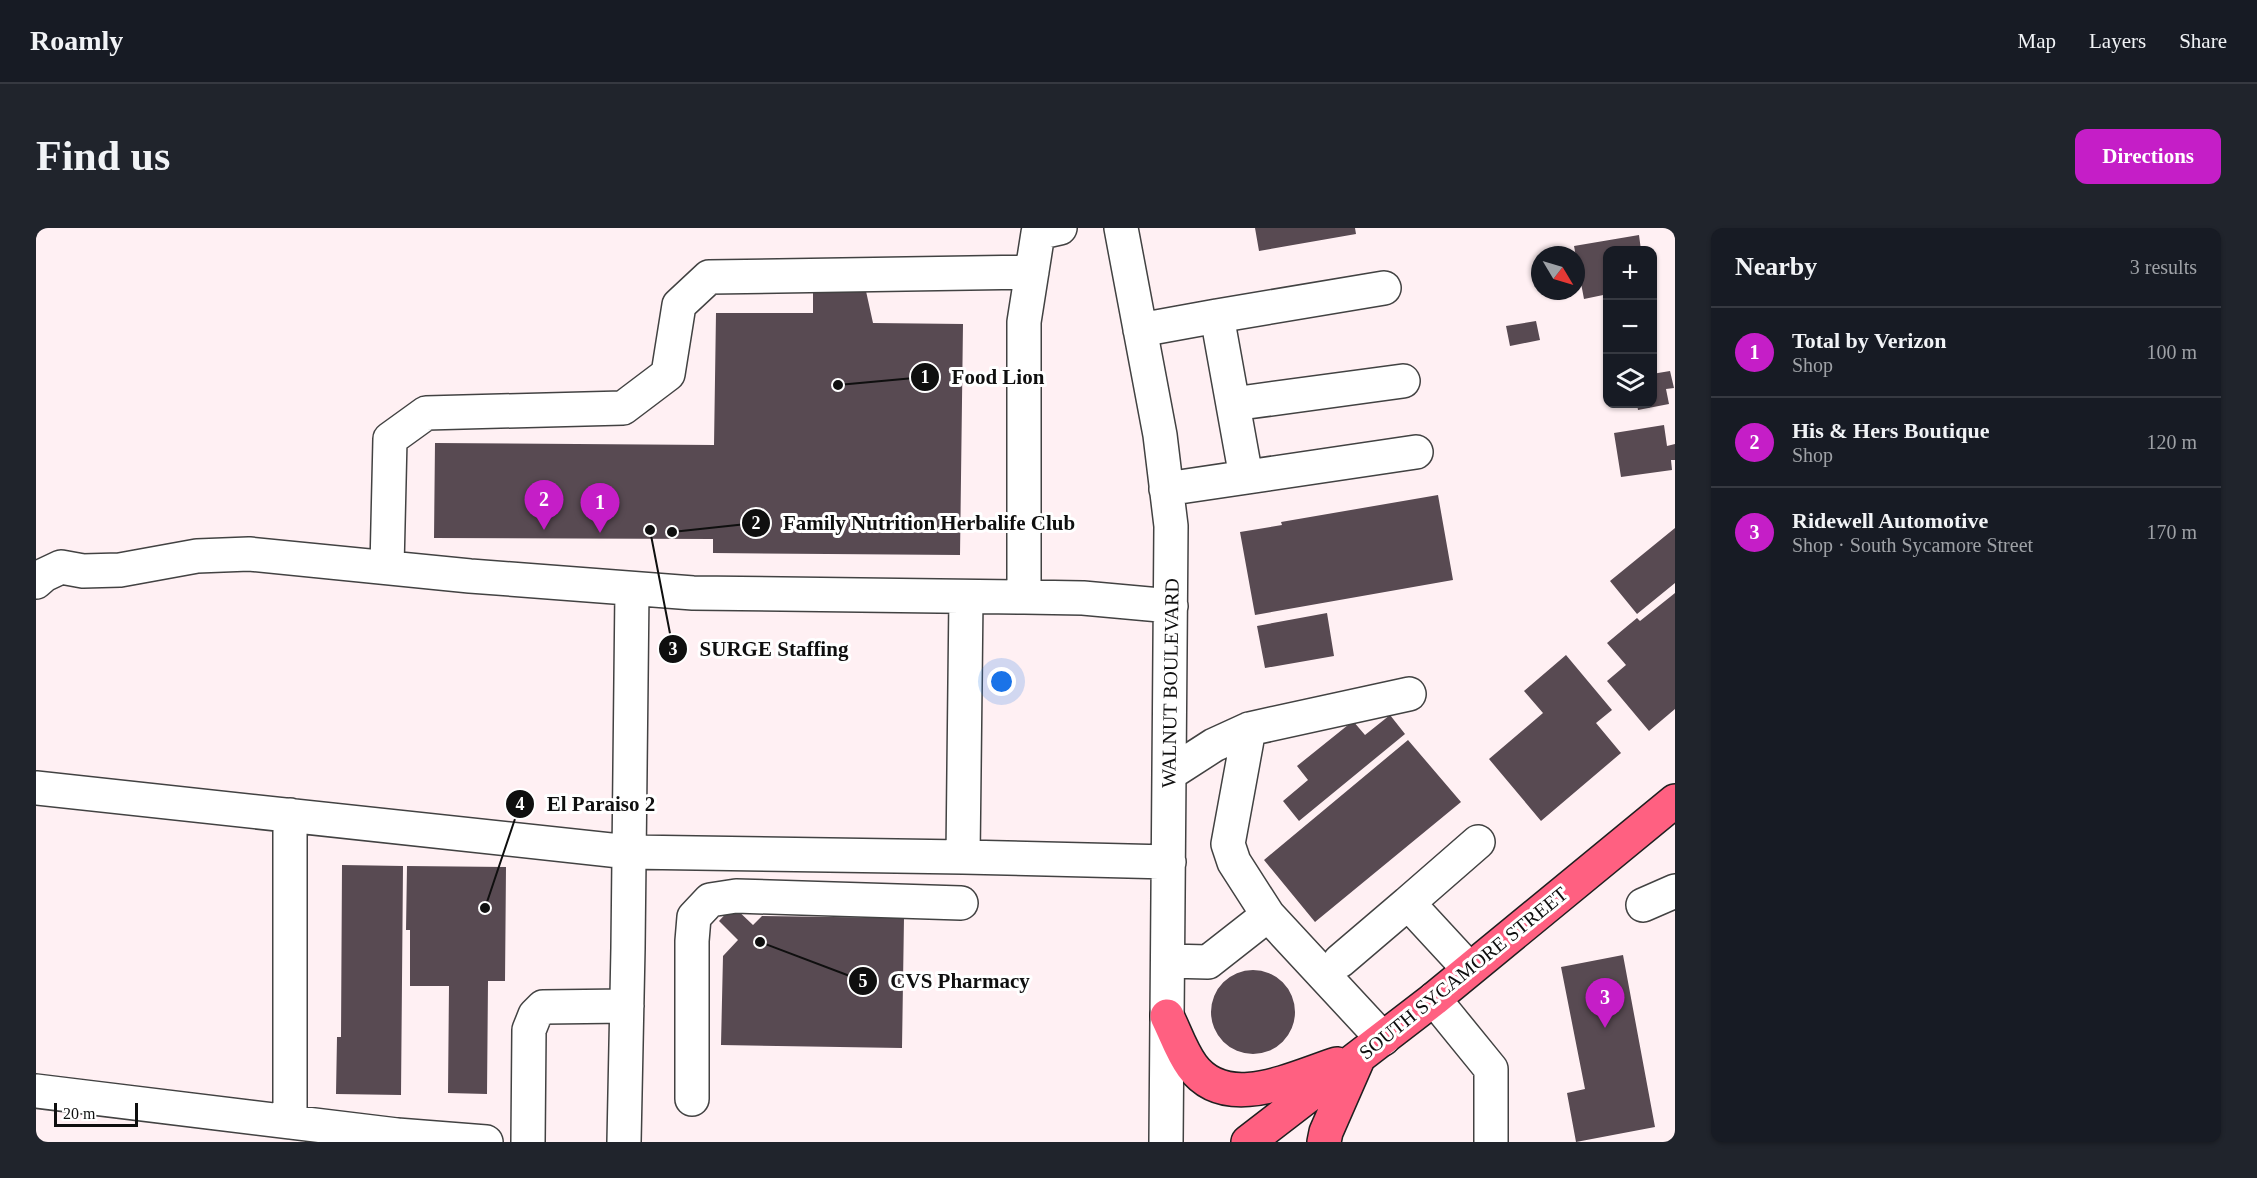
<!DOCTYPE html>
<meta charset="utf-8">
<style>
body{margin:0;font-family:Georgia,serif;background:#20242c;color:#f1f3f6}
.controls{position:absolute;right:18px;top:18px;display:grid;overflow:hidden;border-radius:12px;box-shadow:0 2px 4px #0004}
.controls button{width:54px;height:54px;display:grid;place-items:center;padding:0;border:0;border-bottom:2px solid #363941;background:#171b24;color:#f1f3f6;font:30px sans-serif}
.compass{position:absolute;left:1495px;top:18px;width:54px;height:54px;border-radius:50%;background:#171b24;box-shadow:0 2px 4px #0004;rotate:128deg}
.scale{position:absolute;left:18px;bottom:15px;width:84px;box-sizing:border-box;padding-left:6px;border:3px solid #0f0f0f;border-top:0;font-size:16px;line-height:21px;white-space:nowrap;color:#0f0f0f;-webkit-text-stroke:4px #fff;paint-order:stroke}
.you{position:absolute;left:966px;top:454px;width:21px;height:21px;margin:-15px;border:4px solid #fff;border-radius:50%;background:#1a73e8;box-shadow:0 0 0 9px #1a73e833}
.badge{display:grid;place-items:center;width:39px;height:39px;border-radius:50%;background:#c51ec7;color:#fff;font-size:20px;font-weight:700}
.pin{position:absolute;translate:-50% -50px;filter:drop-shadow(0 2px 3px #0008)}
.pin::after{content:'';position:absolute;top:32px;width:21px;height:18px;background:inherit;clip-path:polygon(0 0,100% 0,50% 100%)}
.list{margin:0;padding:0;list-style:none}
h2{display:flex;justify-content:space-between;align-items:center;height:78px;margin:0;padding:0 24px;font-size:26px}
h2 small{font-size:20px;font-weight:400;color:#9ea1a6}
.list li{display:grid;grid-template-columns:39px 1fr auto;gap:18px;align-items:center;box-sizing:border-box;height:90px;padding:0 24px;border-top:2px solid #363941}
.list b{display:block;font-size:22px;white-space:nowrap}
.list p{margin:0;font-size:20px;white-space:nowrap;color:#9ea1a6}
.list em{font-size:20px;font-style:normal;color:#9ea1a6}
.icon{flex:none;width:33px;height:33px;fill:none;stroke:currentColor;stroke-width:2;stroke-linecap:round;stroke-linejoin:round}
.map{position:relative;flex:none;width:1639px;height:914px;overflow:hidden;border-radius:12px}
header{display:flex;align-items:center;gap:36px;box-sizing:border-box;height:84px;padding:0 30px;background:#171b24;border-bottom:2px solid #363941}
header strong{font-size:28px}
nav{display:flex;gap:33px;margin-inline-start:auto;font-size:21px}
.intro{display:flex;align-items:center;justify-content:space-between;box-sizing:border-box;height:144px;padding:0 36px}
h1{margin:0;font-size:42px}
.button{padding:15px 27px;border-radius:12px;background:#c51ec7;color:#fff;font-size:21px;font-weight:700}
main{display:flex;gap:36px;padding:0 36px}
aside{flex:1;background:#171b24;border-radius:12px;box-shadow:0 2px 4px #0004}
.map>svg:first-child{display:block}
.building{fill:#584a52}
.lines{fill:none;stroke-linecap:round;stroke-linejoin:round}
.minor-casing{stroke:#424242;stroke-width:36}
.major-casing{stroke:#202020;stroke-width:36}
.minor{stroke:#fff;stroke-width:33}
.major{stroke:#ff6081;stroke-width:33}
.labels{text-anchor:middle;stroke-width:6;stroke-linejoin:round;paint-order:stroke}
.street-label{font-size:20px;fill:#0f0f0f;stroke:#fff}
.leader{fill:none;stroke:#0f0f0f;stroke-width:2}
.callout-dot{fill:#0f0f0f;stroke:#fff;stroke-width:2}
.mark-label{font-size:18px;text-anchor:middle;font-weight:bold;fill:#fff}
.callout-label{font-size:21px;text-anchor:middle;font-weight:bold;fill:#0f0f0f;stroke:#fff;stroke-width:6;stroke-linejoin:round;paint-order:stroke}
</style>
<header>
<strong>Roamly</strong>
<nav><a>Map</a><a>Layers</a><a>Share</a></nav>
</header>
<div class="intro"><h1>Find us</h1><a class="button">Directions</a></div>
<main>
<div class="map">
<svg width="1639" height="914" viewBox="0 0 1639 914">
<rect width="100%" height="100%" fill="#fff0f3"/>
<path class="building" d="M 1219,0 L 1319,0 L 1320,6 L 1223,23 Z
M 1603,7 L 1605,22 L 1572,22 L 1572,66 L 1548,71 L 1538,18 Z
M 777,53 L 828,54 L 837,95 L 927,96 L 924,327 L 677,325 L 677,311 L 398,310 L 399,215 L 678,217 L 680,85 L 777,85 Z
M 1500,93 L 1504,112 L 1474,118 L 1470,98 Z
M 1634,143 L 1638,160 L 1630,161 L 1633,176 L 1602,182 L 1601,176 L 1616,176 L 1616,146 Z
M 1628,197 L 1631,218 L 1639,216 L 1639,232 L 1635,232 L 1636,242 L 1585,249 L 1578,205 Z
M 1402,267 L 1417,352 L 1219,387 L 1204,304 L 1246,297 L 1245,294 Z
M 1639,300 L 1639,355 L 1601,386 L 1574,353 Z
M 1639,365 L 1639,481 L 1613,503 L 1571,453 L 1590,437 L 1571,415 L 1601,390 L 1604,393 Z
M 1291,385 L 1298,428 L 1229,440 L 1221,398 Z
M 1530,427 L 1576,482 L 1560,495 L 1585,525 L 1505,593 L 1453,531 L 1507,485 L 1488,463 Z
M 1354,487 L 1369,506 L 1263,593 L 1247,573 L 1272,552 L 1261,538 L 1317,493 L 1329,507 Z
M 1372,512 L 1425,574 L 1279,694 L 1228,632 Z
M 306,637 L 367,638 L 365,867 L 300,866 L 301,809 L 305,809 Z
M 371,638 L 470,639 L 469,753 L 452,753 L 451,866 L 412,865 L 413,758 L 374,758 L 374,702 L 370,702 Z
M 697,678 L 717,697 L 726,688 L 868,690 L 866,820 L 685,817 L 687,728 L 702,712 L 683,693 Z
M 1587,727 L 1619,899 L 1540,914 L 1531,865 L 1549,861 L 1525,739 Z
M1175 784a42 42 0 1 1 84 0a42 42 0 1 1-84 0Z"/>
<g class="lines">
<g class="minor-casing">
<path id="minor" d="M 1085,0 L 1124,207 L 1135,298 L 1130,914
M 1104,102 L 1181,88
M 1197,176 L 1367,153
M 1210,249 L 1181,88 L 1348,60
M 1130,261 L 1380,224
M 351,339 L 354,211 L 390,185 L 587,180 L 632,146 L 643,77 L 673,49 L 996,44
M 0,354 L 8,347 L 25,339 L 47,343 L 84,342 L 161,328 L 213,326 L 434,348 L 657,365 L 988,369 L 1047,370 L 1135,378
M 930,369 L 927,629 L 1133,634
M 988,369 L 988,94 L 1002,5 L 1024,0
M 1213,501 L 1192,616 L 1198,634 L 1232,687
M 1133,546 L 1178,517 L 1213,501 L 1373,466
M 0,560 L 593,624 L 927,629
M 254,587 L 254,894
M 1372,675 L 1442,614
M 1607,677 L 1639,663
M 1132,733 L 1172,734 L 1232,687 L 1347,811
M 1304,733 L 1372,675 L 1433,741
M 1398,771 L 1455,841 L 1455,914
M 0,863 L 361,907
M 656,871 L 656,713 L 658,689 L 674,672 L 700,668 L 925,675
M 360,914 L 361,907 L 450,914
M 492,914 L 493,802 L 499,787 L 507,779 L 591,778
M 588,914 L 592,720 L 596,362"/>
</g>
<g class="major-casing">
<path id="major" d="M 1131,788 C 1139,804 1145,823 1156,838 C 1190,885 1257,850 1301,836
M 1212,914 L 1398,771 L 1639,573
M 1288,914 L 1290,904 L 1322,831"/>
</g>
<use href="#minor" class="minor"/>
<use href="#major" class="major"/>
</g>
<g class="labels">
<g class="street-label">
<text transform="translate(1134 455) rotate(-89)" y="7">WALNUT BOULEVARD</text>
<text transform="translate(1427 745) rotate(-39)" y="7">SOUTH SYCAMORE STREET</text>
</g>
</g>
<path class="leader" d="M802 157L889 149M636 304L720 295M614 302L637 421M449 680L484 576M724 714L827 753"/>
<g class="callout-dot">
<circle cx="802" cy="157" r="6"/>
<circle cx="636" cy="304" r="6"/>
<circle cx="614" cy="302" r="6"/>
<circle cx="449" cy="680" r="6"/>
<circle cx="724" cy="714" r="6"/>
<circle cx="889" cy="149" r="15"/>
<circle cx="720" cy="295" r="15"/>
<circle cx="637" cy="421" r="15"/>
<circle cx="484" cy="576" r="15"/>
<circle cx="827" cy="753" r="15"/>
</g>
<g class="mark-label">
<text x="889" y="155">1</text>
<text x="720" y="301">2</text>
<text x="637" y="427">3</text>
<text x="484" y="582">4</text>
<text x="827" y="759">5</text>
</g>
<g class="callout-label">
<text x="962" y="156">Food Lion</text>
<text x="893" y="302">Family Nutrition Herbalife Club</text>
<text x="738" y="428">SURGE Staffing</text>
<text x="565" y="583">El Paraiso 2</text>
<text x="924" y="760">CVS Pharmacy</text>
</g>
</svg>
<div class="controls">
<button>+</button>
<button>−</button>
<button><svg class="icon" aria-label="layers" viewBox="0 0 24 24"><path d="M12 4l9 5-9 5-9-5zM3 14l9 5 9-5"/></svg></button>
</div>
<svg class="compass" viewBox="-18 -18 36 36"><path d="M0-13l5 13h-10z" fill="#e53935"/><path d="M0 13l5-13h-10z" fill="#9ea1a6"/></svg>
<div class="scale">20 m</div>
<div class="you"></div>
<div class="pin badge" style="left:564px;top:305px">1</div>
<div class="pin badge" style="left:508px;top:302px">2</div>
<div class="pin badge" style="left:1569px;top:800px">3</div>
</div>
<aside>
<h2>Nearby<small>3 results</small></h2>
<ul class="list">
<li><span class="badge">1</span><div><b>Total by Verizon</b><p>Shop</p></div><em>100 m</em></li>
<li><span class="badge">2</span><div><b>His &amp; Hers Boutique</b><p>Shop</p></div><em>120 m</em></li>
<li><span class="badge">3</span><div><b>Ridewell Automotive</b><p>Shop · South Sycamore Street</p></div><em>170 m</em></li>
</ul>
</aside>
</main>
